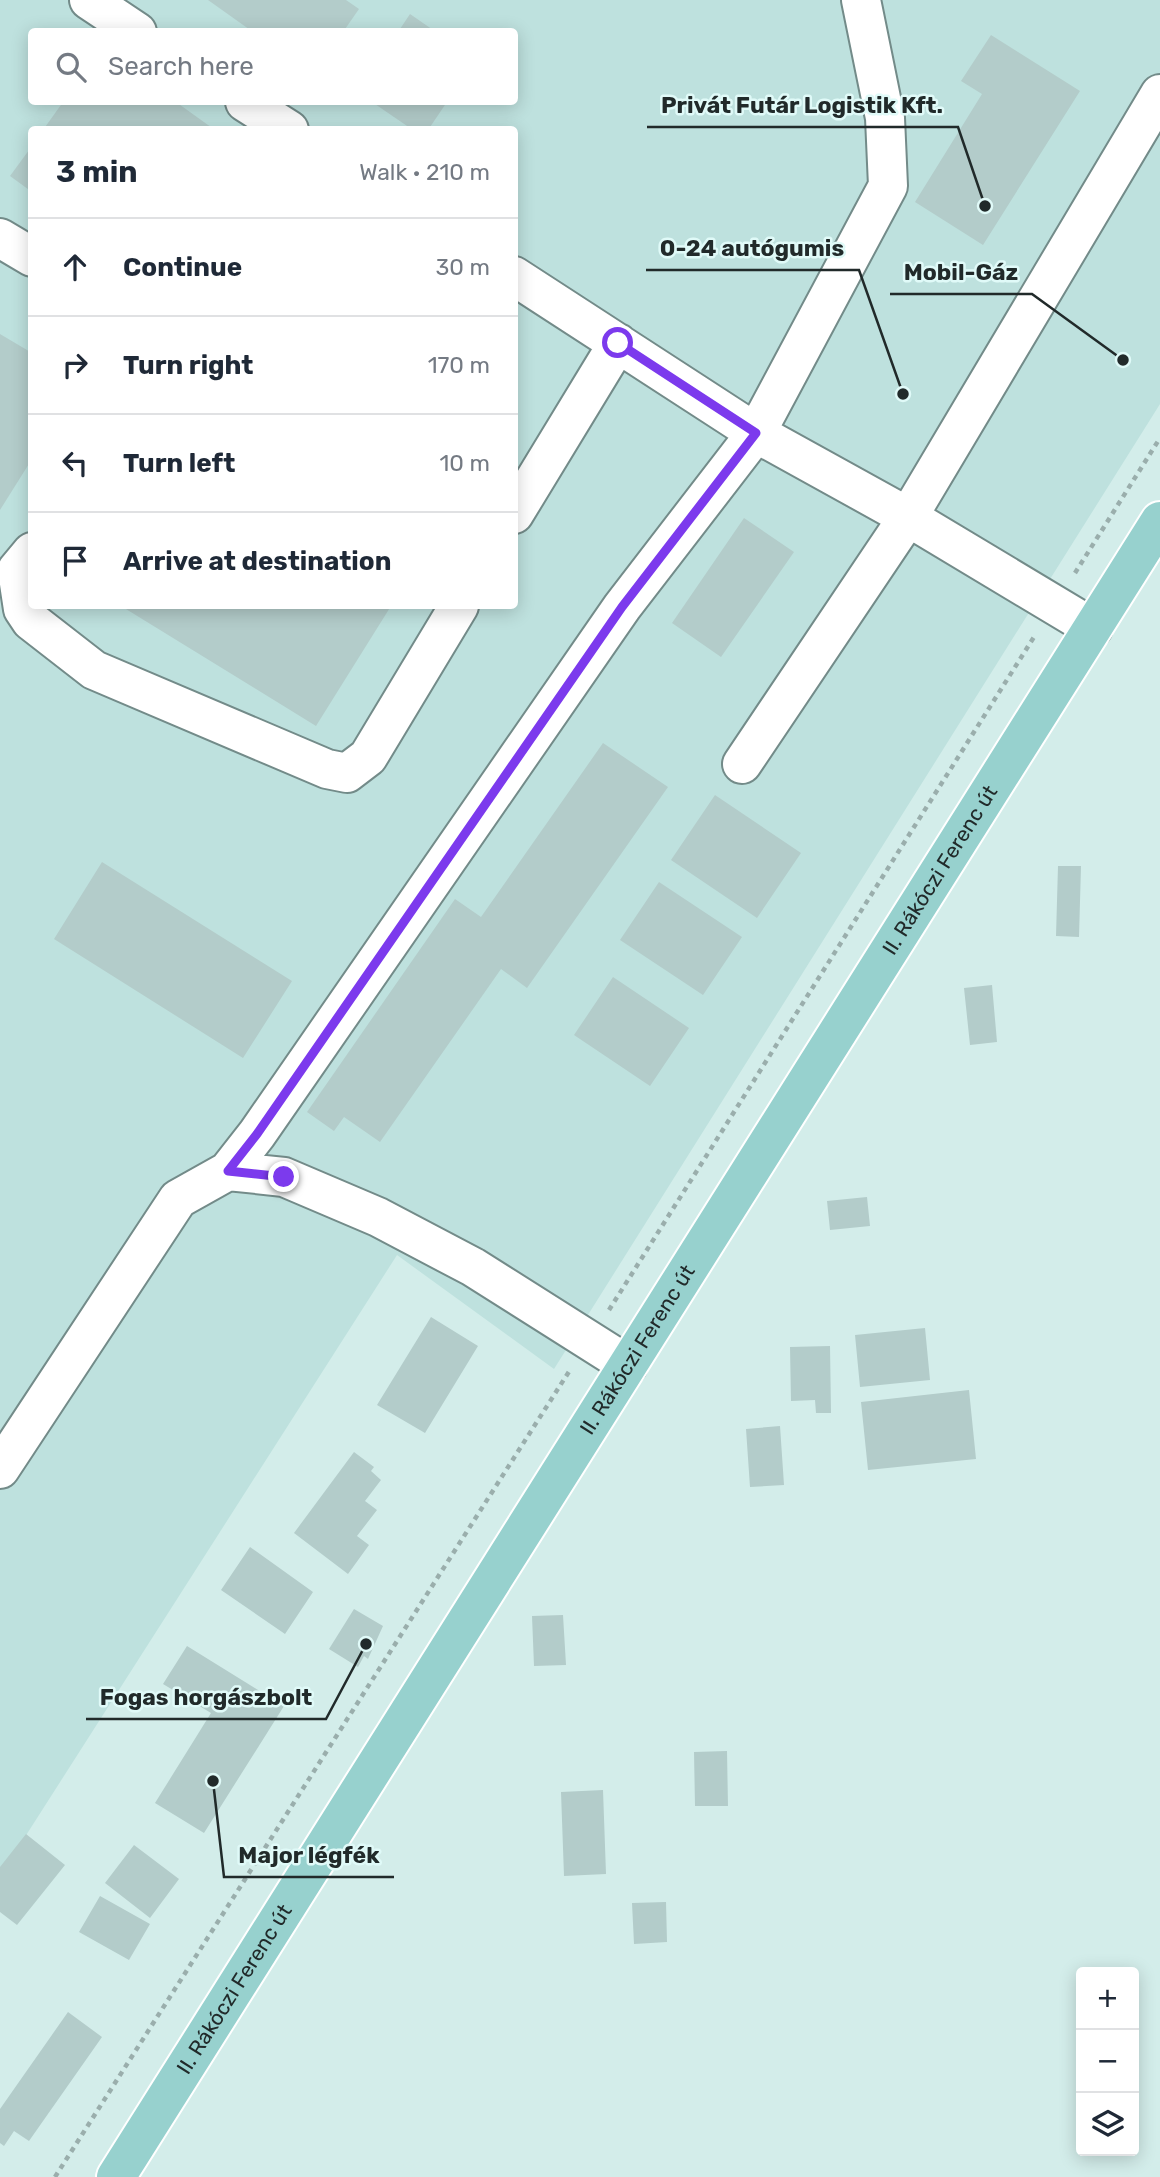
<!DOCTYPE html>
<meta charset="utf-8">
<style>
body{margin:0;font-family:Rubik,sans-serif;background:#f6f6f7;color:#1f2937}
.controls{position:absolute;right:21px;bottom:21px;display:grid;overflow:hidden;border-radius:7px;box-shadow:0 4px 18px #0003}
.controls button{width:63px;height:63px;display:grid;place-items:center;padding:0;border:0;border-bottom:2px solid #e0e1e3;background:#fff;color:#1f2937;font:35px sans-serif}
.stop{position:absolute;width:21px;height:21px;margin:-16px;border:5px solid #7c3aed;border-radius:50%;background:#fff}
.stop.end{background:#7c3aed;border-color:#fff;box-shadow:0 2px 7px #0008}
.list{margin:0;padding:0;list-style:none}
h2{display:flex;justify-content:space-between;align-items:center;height:91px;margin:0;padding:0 28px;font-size:30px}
h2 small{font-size:23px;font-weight:400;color:#747a83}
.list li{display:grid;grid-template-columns:46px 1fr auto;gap:21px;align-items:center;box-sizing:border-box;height:98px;padding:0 28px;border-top:2px solid #e0e1e3}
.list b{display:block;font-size:26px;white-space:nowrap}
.list em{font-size:23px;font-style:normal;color:#747a83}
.icon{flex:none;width:38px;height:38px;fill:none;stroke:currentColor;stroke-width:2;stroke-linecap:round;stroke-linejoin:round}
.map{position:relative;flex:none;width:1160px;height:2177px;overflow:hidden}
.search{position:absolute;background:#fff;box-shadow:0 4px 18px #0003;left:28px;top:28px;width:490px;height:77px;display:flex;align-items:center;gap:18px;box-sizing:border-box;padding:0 24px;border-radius:7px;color:#747a83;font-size:26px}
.panel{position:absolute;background:#fff;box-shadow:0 4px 18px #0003;left:28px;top:126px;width:490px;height:483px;border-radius:7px}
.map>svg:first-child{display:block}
.built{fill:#bee1de;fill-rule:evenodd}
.building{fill:#b3ccca}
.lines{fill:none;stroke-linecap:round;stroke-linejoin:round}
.minor-casing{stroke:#738b89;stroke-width:42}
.major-casing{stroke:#fff;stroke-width:42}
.path{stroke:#9aaeac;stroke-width:4.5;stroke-dasharray:5 5;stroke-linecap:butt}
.minor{stroke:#fff;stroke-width:38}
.major{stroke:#97d1ce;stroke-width:38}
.route{stroke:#7c3aed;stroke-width:9}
.labels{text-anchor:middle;stroke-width:5;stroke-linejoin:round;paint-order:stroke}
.street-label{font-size:21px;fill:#212a2a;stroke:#e0faf8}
.leader{fill:none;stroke:#212a2a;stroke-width:2.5}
.callout-dot{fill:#212a2a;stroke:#e0faf8;stroke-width:2.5}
.callout-label{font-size:23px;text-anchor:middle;font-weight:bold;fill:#212a2a;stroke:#e0faf8;stroke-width:5;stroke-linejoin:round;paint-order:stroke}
</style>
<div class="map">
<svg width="1160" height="2177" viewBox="0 0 1160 2177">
<rect width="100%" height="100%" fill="#d3edea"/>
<path class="built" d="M 0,0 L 1160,0 L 1160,404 L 554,1369 L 397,1255 L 0,1876 ZM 32,32 L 514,32 L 514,102 L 32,102 ZM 32,130 L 514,130 L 514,606 L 32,606 Z"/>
<path class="building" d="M 208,0 L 346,0 L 359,9 L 343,32 L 253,32 Z
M 410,14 L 436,32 L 398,32 Z
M 991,35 L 1080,91 L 983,245 L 915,202 L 982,94 L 961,81 Z
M 63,102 L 176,102 L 215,130 L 43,130 Z
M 372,102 L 447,102 L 428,130 L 413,130 Z
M 32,146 L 32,192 L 10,176 Z
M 0,334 L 32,353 L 32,459 L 0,510 Z
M 744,518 L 794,552 L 721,657 L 672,623 Z
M 121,606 L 391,606 L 316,726 Z
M 603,743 L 668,787 L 527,988 L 501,969 L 380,1142 L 344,1117 L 334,1131 L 307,1112 L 455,899 L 481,917 Z
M 715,795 L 801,853 L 757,918 L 671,860 Z
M 102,862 L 292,981 L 243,1058 L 54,939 Z
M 1058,866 L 1081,866 L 1079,937 L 1056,936 Z
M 659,882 L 742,937 L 703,995 L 620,940 Z
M 613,977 L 689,1028 L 650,1086 L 574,1035 Z
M 992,985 L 997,1042 L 970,1045 L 964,988 Z
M 867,1197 L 870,1226 L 830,1230 L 827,1201 Z
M 431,1317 L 478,1346 L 425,1433 L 377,1405 Z
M 925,1328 L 930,1380 L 860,1387 L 855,1335 Z
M 830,1346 L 831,1413 L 816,1413 L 815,1400 L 791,1401 L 790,1347 Z
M 969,1390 L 976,1459 L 868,1470 L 861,1402 Z
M 780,1426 L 784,1485 L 750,1487 L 746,1429 Z
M 354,1452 L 374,1467 L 371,1471 L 381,1480 L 365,1501 L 377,1510 L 357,1536 L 369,1545 L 348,1574 L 294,1533 Z
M 250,1547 L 313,1592 L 285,1634 L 221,1590 Z
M 354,1609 L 383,1626 L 368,1659 L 364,1656 L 358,1667 L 329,1649 Z
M 563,1615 L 566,1665 L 534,1666 L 532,1616 Z
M 187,1646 L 284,1706 L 204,1833 L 155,1803 L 211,1713 L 163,1684 Z
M 727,1751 L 728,1806 L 695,1806 L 694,1752 Z
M 603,1790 L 606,1874 L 564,1876 L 561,1792 Z
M 26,1834 L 65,1865 L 17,1925 L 0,1912 L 0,1867 Z
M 134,1845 L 179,1879 L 150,1918 L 105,1883 Z
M 100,1896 L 150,1924 L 129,1960 L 79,1932 Z
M 666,1902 L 667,1942 L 634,1944 L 632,1903 Z
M 68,2012 L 102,2037 L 29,2141 L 14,2131 L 4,2146 L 0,2143 L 0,2109 Z"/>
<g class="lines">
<g class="minor-casing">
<path id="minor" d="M 89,0 L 137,32
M 245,102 L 289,130
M 0,238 L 32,257
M 514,276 L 756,433 L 908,517 L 1093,628
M 514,514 L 618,343
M 32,552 L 17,570 L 23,609 L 31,621 L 94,670 L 327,769 L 347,773 L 368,757 L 459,606
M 742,764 L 908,517 L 1160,94
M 228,1171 L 257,1134 L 622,607 L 756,433 L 888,186 L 885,118 L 861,0
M 0,1469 L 178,1199 L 228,1171 L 284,1177 L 378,1217 L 473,1267 L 628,1365"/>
</g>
<g class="major-casing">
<g id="major">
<path id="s1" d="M 116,2177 L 1160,521"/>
</g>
</g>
<path class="path" d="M 1075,573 L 1160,438
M 609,1310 L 1034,637
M 55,2177 L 570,1370"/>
<use href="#minor" class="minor"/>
<use href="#major" class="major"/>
</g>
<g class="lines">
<path class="route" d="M 284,1177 L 228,1171 L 257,1134 L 622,607 L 756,433 L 618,343"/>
</g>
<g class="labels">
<g class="street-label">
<text dy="7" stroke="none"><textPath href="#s1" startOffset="1545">II. Rákóczi Ferenc út</textPath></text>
<text dy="7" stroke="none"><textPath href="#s1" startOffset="978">II. Rákóczi Ferenc út</textPath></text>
<text dy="7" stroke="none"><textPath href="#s1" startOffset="222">II. Rákóczi Ferenc út</textPath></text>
</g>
</g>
<path class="leader" d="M985 206L958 127H647M903 394L859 270H646M1123 360L1032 294H890M366 1644L326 1719H86M213 1781L224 1877H394"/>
<g class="callout-dot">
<circle cx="985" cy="206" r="7"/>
<circle cx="903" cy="394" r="7"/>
<circle cx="1123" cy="360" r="7"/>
<circle cx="366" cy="1644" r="7"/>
<circle cx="213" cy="1781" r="7"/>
</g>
<g class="callout-label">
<text x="802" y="113">Privát Futár Logistik Kft.</text>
<text x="752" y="256">0-24 autógumis</text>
<text x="961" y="280">Mobil-Gáz</text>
<text x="206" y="1705">Fogas horgászbolt</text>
<text x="309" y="1863">Major légfék</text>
</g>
</svg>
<div class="controls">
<button>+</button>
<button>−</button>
<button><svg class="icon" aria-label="layers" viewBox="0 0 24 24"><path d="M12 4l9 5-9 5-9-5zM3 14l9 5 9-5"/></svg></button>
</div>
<div class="stop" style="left:618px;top:343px"></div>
<div class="stop end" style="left:284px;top:1177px"></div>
<div class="search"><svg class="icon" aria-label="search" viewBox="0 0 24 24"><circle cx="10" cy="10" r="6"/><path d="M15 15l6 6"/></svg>Search here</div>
<section class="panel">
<h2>3 min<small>Walk · 210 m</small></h2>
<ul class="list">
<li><svg class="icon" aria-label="ahead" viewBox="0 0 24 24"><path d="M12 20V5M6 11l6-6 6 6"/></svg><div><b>Continue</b></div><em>30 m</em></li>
<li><svg class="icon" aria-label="right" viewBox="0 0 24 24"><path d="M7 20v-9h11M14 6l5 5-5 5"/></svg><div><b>Turn right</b></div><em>170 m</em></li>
<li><svg class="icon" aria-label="left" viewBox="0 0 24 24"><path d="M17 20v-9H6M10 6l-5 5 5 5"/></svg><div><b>Turn left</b></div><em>10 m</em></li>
<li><svg class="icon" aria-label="arrive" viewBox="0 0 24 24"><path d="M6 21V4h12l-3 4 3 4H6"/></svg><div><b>Arrive at destination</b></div></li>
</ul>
</section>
</div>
